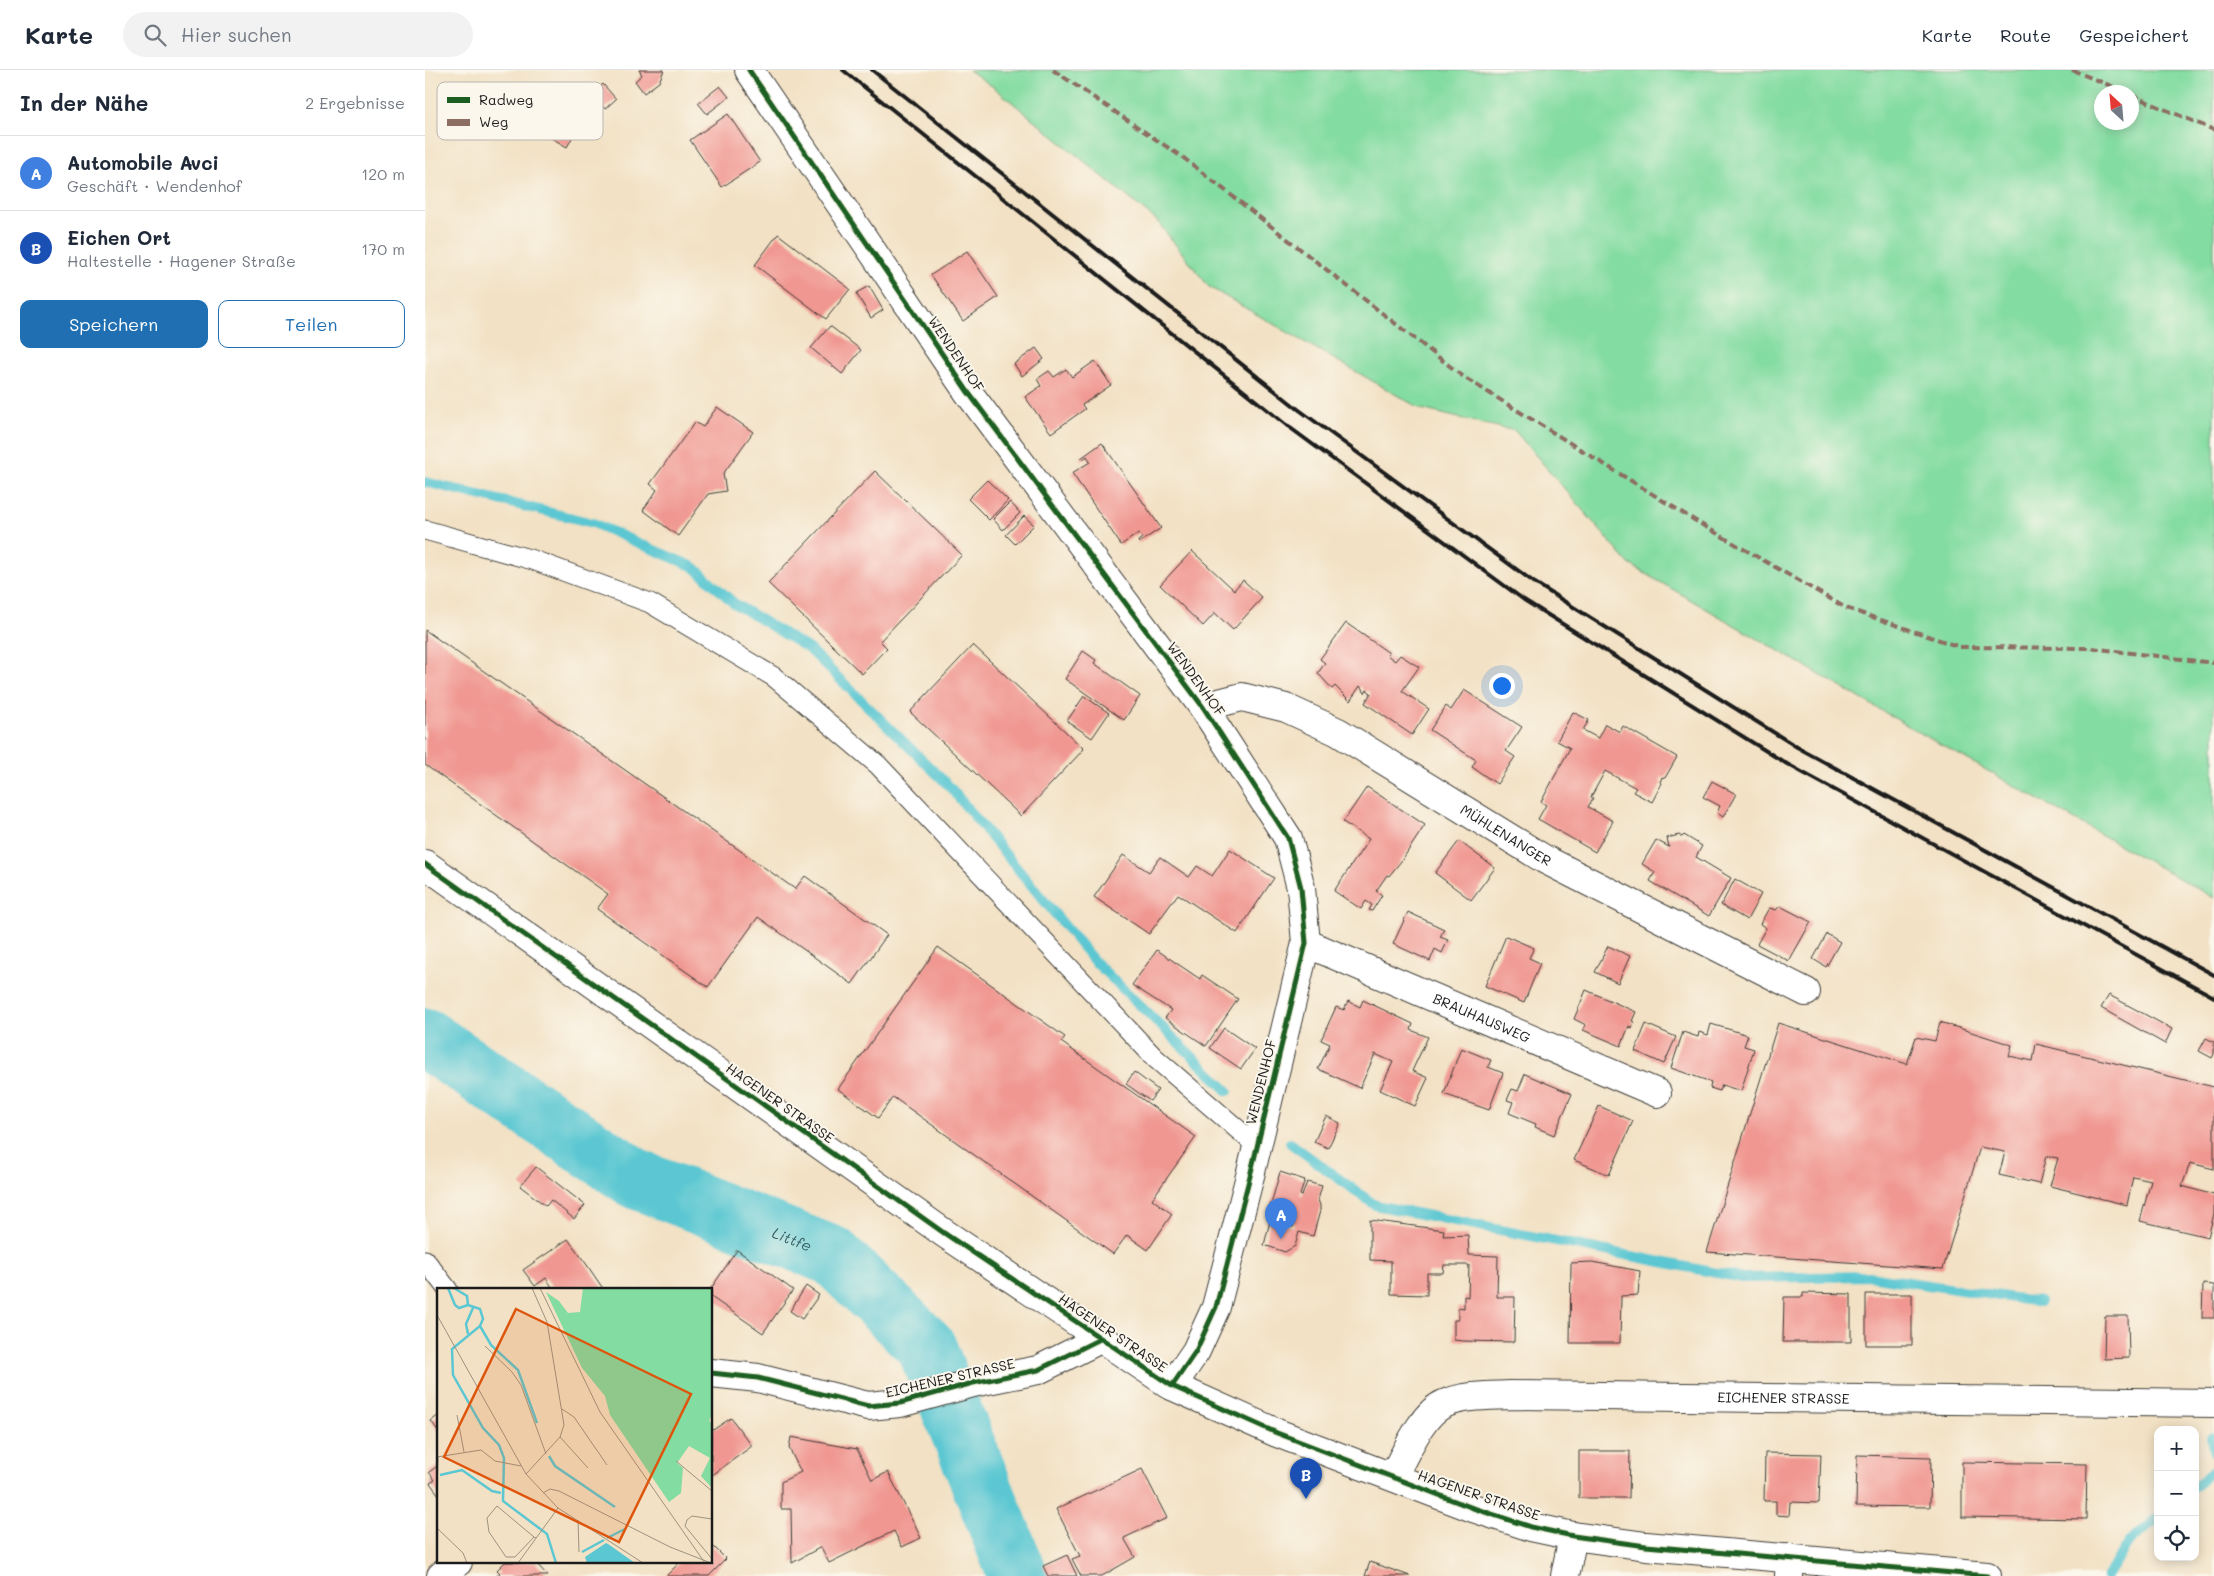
<!DOCTYPE html>
<html lang="de">
<meta charset="utf-8">
<style>
body{margin:0;font-family:Mali,sans-serif;background:#f2f2f3;color:#1f2937}
.controls{position:absolute;right:15px;bottom:15px;display:grid;overflow:hidden;border-radius:10px;box-shadow:0 2px 12px #0003}
.controls button{width:45px;height:45px;display:grid;place-items:center;padding:0;border:0;border-bottom:1px solid #e0e1e3;background:#fff;color:#1f2937;font:25px sans-serif}
.compass{position:absolute;left:1669px;top:15px;width:45px;height:45px;border-radius:50%;background:#fff;box-shadow:0 2px 12px #0003;rotate:334deg}
.you{position:absolute;left:1076px;top:615px;width:18px;height:18px;margin:-12px;border:4px solid #fff;border-radius:50%;background:#1a73e8;box-shadow:0 0 0 8px #1a73e833}
.badge{display:grid;place-items:center;width:32px;height:32px;border-radius:50%;background:#1f6fb2;color:#fff;font-size:16px;font-weight:700}
.pin{position:absolute;translate:-50% -41px;filter:drop-shadow(0 1px 2px #0008)}
.pin::after{content:'';position:absolute;top:26px;width:18px;height:15px;background:inherit;clip-path:polygon(0 0,100% 0,50% 100%)}
.list{margin:0;padding:0;list-style:none}
h2{display:flex;justify-content:space-between;align-items:center;height:65px;margin:0;padding:0 20px;font-size:21px}
h2 small{font-size:16px;font-weight:400;color:#747a83}
.list li{display:grid;grid-template-columns:32px 1fr auto;gap:15px;align-items:center;box-sizing:border-box;height:75px;padding:0 20px;border-top:1px solid #e0e1e3}
.list b{display:block;font-size:19px;white-space:nowrap}
.list p{margin:0;font-size:16px;white-space:nowrap;color:#747a83}
.list em{font-size:16px;font-style:normal;color:#747a83}
.actions{display:flex;gap:10px;padding:15px 20px}
.actions a{flex:1;padding:11px 0;border:1px solid #1f6fb2;border-radius:10px;text-align:center;font-size:18px;color:#1f6fb2}
.actions .main{background:#1f6fb2;color:#fff}
.icon{flex:none;width:28px;height:28px;fill:none;stroke:currentColor;stroke-width:2;stroke-linecap:round;stroke-linejoin:round}
.map{position:relative;flex:none;width:1789px;height:1506px;overflow:hidden}
header{display:flex;align-items:center;gap:30px;box-sizing:border-box;height:70px;padding:0 25px;background:#fff;border-bottom:1px solid #e0e1e3}
header strong{font-size:24px}
nav{display:flex;gap:28px;margin-inline-start:auto;font-size:18px}
.search{width:350px;height:45px;background:#f2f2f3;display:flex;align-items:center;gap:12px;box-sizing:border-box;padding:0 18px;border-radius:28px;color:#747a83;font-size:19px}
main{display:flex}
aside{flex:1;background:#fff}
.map>svg:first-child{display:block}
.green{fill:#83dca1;stroke:#507c5e;fill-rule:evenodd}
.lines{fill:none;stroke-linecap:round;stroke-linejoin:round}
.stream{stroke:#5bc7d2;stroke-width:10}
.river{stroke:#5bc7d2;stroke-width:60}
.building{fill:#f09791}
.lane-casing{stroke:#3c3a35;stroke-width:21}
.street-casing{stroke:#3c3a35;stroke-width:30}
.primary-casing{stroke:#3c3a35;stroke-width:30}
.lane{stroke:#fff;stroke-width:19}
.street{stroke:#fff;stroke-width:28}
.primary{stroke:#fff;stroke-width:28}
.rail{stroke:#1c1c1c;stroke-width:4}
.quiet{stroke:#8d6e63;stroke-width:4;stroke-dasharray:8 4;stroke-linecap:butt}
.cycleway-casing{stroke:#fbf7ec;stroke-width:8}
.cycleway{stroke:#1b5e20;stroke-width:5}
.labels{text-anchor:middle;stroke-width:4;stroke-linejoin:round;paint-order:stroke}
.street-label{font-size:14px;fill:#1c1c1c;stroke:#fbf7ec}
.water-label{font-size:15px;font-style:italic;fill:#356065;stroke:#fbf7ec}
.inset-river{fill:none;stroke:#5bc7d2;stroke-width:2.5}
.inset-road{fill:none;stroke:#9c9281;stroke-width:1}
.view{fill:#de560d;fill-opacity:0.15;stroke:#de560d;stroke-width:2.5}
.inset-edge{fill:none;stroke:#1c1c1c;stroke-width:2.5}
.key{fill:#fbf7ec;stroke:#b8b5ae;stroke-width:1}
.key-label{font-size:14px;fill:#1c1c1c}
</style>
<header>
<strong>Karte</strong>
<div class="search"><svg class="icon" aria-label="search" viewBox="0 0 24 24"><circle cx="10" cy="10" r="6"/><path d="M15 15l6 6"/></svg>Hier suchen</div>
<nav><a>Karte</a><a>Route</a><a>Gespeichert</a></nav>
</header>
<main>
<aside>
<h2>In der Nähe<small>2 Ergebnisse</small></h2>
<ul class="list">
<li><span class="badge" style="background:#3f7fe0">A</span><div><b>Automobile Avci</b><p>Geschäft · Wendenhof</p></div><em>120 m</em></li>
<li><span class="badge" style="background:#1a4fb4">B</span><div><b>Eichen Ort</b><p>Haltestelle · Hagener Straße</p></div><em>170 m</em></li>
</ul>
<div class="actions"><a class="main">Speichern</a><a>Teilen</a></div>
</aside>
<div class="map">
<svg width="1789" height="1506" viewBox="0 0 1789 1506">
<rect width="100%" height="100%" fill="#fbf7ec"/>
<filter id="ink" filterUnits="userSpaceOnUse"><feTurbulence type="fractalNoise" baseFrequency=".02" numOctaves="2"/><feDisplacementMap in="SourceGraphic" scale="10" xChannelSelector="R" yChannelSelector="G"/><feConvolveMatrix kernelMatrix="1 2 1 2 8 2 1 2 1" color-interpolation-filters="sRGB"/></filter>
<filter id="wash" filterUnits="userSpaceOnUse"><feTurbulence type="fractalNoise" baseFrequency=".0096" numOctaves="4" result="noise"/><feDisplacementMap in="SourceGraphic" scale="20" xChannelSelector="R" yChannelSelector="G"/><feGaussianBlur stdDeviation="1.12" result="paint"/><feColorMatrix in="noise" values="0 0 0 0 0 0 0 0 0 0 0 0 0 0 0 0 0 1.4 0 .05"/><feComposite in="paint" operator="in"/></filter>
<g filter="url(#wash)">
<rect width="100%" height="100%" fill="#f2e1c4"/>
<path class="green" d="M 544,0 L 1789,0 L 1789,828 L 1490,660 L 1204,494 L 1090,361 L 996,339 L 784,217 L 732,151 L 571,19 ZM 1676,22 L 1706,22 L 1706,52 L 1676,52 Z"/>
<g class="lines">
<path class="stream" d="M 0,412 L 168,453 L 220,476 L 269,497 L 310,534 L 384,579 L 524,716 L 669,891 L 803,1021
M 865,1073 L 950,1135 L 1317,1208 L 1444,1206 L 1615,1232
M 1786,1368 L 1789,1382
M 1770,1416 L 1789,1400
M 1682,1506 L 1704,1472 L 1733,1448"/>
<path class="river" id="s1" d="M 0,968 L 211,1109 L 408,1186 L 501,1276 L 593,1506"/>
</g>
<g id="blocks">
<path class="building" d="M 214,0 L 239,0 L 234,12 L 219,23 L 210,11 L 217,5 Z
M 178,14 L 191,29 L 180,39 L 167,24 Z
M 295,16 L 304,27 L 282,44 L 273,33 Z
M 303,44 L 335,92 L 297,117 L 265,70 Z
M 117,50 L 147,68 L 142,77 L 111,59 Z
M 353,164 L 425,219 L 401,249 L 330,195 Z
M 542,181 L 573,227 L 538,251 L 506,205 Z
M 444,216 L 458,240 L 446,248 L 431,223 Z
M 405,256 L 436,280 L 417,304 L 386,278 Z
M 611,278 L 619,289 L 597,306 L 589,294 Z
M 670,291 L 686,315 L 657,335 L 660,339 L 626,363 L 600,327 L 616,316 L 612,309 L 624,301 L 629,307 L 641,299 L 647,307 Z
M 292,337 L 328,362 L 298,404 L 301,421 L 283,424 L 253,466 L 218,440 L 232,420 L 225,414 L 270,352 L 278,357 Z
M 677,373 L 736,458 L 714,473 L 713,471 L 717,468 L 714,463 L 696,475 L 647,403 L 665,392 L 662,386 L 657,390 L 656,388 Z
M 450,401 L 537,485 L 455,571 L 462,578 L 437,604 L 343,513 Z
M 562,410 L 583,430 L 564,450 L 543,429 Z
M 585,432 L 595,443 L 578,460 L 568,449 Z
M 599,446 L 609,455 L 590,474 L 581,465 Z
M 767,481 L 809,520 L 818,510 L 837,528 L 808,560 L 790,543 L 778,556 L 735,515 Z
M 921,553 L 964,583 L 962,585 L 970,591 L 975,585 L 994,597 L 977,621 L 1004,639 L 987,665 L 940,633 L 946,623 L 942,620 L 940,623 L 935,616 L 925,631 L 910,616 L 907,619 L 893,603 L 900,593 L 895,589 Z
M 0,560 L 370,819 L 380,806 L 462,865 L 427,914 L 333,847 L 283,917 L 172,839 L 183,824 L 0,695 Z
M 548,575 L 659,679 L 596,746 L 485,642 Z
M 658,581 L 671,590 L 669,593 L 715,626 L 699,650 L 640,609 Z
M 1039,620 L 1097,657 L 1081,681 L 1090,687 L 1072,714 L 1047,697 L 1051,690 L 1005,660 L 1021,636 L 1026,640 Z
M 659,626 L 684,643 L 667,668 L 642,651 Z
M 1148,642 L 1164,650 L 1158,660 L 1173,668 L 1180,654 L 1195,662 L 1198,656 L 1252,687 L 1240,708 L 1237,707 L 1235,712 L 1237,713 L 1227,732 L 1208,722 L 1211,718 L 1180,701 L 1166,727 L 1168,728 L 1163,737 L 1188,751 L 1170,782 L 1113,749 L 1121,735 L 1116,732 L 1145,678 L 1132,671 Z
M 1287,711 L 1311,724 L 1298,747 L 1292,743 L 1295,736 L 1278,727 Z
M 942,717 L 1000,755 L 977,790 L 964,806 L 962,805 L 951,821 L 957,825 L 947,841 L 944,840 L 947,835 L 941,831 L 936,839 L 909,821 L 944,769 L 918,752 Z
M 1254,765 L 1257,767 L 1259,765 L 1277,776 L 1271,787 L 1306,808 L 1284,846 L 1225,811 L 1230,802 L 1217,794 L 1231,770 L 1244,777 L 1242,768 Z
M 1034,771 L 1070,798 L 1046,830 L 1010,803 Z
M 805,779 L 849,808 L 812,863 L 753,824 L 724,864 L 669,827 L 698,785 L 724,802 L 735,787 L 764,807 L 772,796 L 787,806 Z
M 1310,809 L 1336,824 L 1322,850 L 1296,835 Z
M 1355,836 L 1386,852 L 1364,891 L 1332,874 L 1341,858 L 1335,854 L 1344,838 L 1351,840 Z
M 983,842 L 1019,859 L 1015,867 L 1023,870 L 1017,883 L 1010,879 L 1005,891 L 968,874 Z
M 1402,864 L 1415,872 L 1401,897 L 1388,889 Z
M 1081,866 L 1109,878 L 1104,888 L 1115,893 L 1099,933 L 1060,916 Z
M 1183,876 L 1205,886 L 1193,913 L 1170,902 Z
M 513,877 L 640,967 L 636,972 L 771,1067 L 727,1129 L 747,1144 L 723,1180 L 702,1165 L 688,1184 L 468,1027 L 453,1048 L 413,1019 Z
M 732,880 L 775,909 L 777,905 L 813,929 L 781,976 L 740,948 L 746,940 L 707,915 Z
M 1161,920 L 1211,942 L 1207,951 L 1209,952 L 1207,958 L 1204,956 L 1196,976 L 1158,960 L 1161,955 L 1149,949 Z
M 1684,925 L 1747,959 L 1740,974 L 1676,938 Z
M 938,930 L 988,954 L 986,960 L 1003,967 L 987,1001 L 1003,1008 L 990,1036 L 955,1020 L 968,992 L 950,984 L 935,1018 L 893,999 L 905,974 L 896,970 L 911,937 L 919,940 L 923,931 L 935,937 Z
M 1515,952 L 1587,975 L 1584,986 L 1608,991 L 1611,974 L 1789,1017 L 1789,1099 L 1765,1093 L 1757,1116 L 1789,1125 L 1789,1144 L 1783,1167 L 1715,1151 L 1726,1111 L 1708,1107 L 1702,1135 L 1625,1116 L 1633,1088 L 1621,1086 L 1614,1114 L 1574,1105 L 1580,1082 L 1555,1077 L 1518,1199 L 1282,1182 L 1353,953 L 1482,994 L 1491,967 L 1510,971 Z
M 1221,954 L 1251,967 L 1239,994 L 1210,981 Z
M 1286,954 L 1323,965 L 1319,976 L 1329,979 L 1316,1021 L 1297,1015 L 1295,1021 L 1285,1018 L 1286,1012 L 1246,998 L 1258,962 L 1273,967 L 1274,962 L 1283,965 Z
M 799,958 L 830,979 L 816,999 L 785,978 Z
M 1781,968 L 1789,972 L 1789,984 L 1787,988 L 1774,981 Z
M 1036,978 L 1066,990 L 1063,997 L 1078,1003 L 1064,1040 L 1019,1024 Z
M 709,1002 L 733,1020 L 725,1031 L 701,1014 Z
M 1100,1004 L 1147,1024 L 1129,1065 L 1110,1057 L 1111,1054 L 1084,1043 L 1088,1032 L 1082,1030 L 1087,1019 L 1093,1021 Z
M 1174,1036 L 1208,1051 L 1184,1105 L 1149,1090 Z
M 901,1046 L 915,1053 L 903,1078 L 889,1072 Z
M 111,1097 L 160,1135 L 149,1149 L 126,1130 L 121,1136 L 95,1116 Z
M 855,1102 L 880,1110 L 875,1125 L 877,1126 L 882,1112 L 897,1116 L 893,1130 L 895,1135 L 895,1141 L 888,1166 L 874,1162 L 870,1176 L 860,1182 L 839,1175 L 845,1151 L 868,1157 L 869,1153 L 843,1145 Z
M 945,1150 L 1019,1160 L 1018,1166 L 1043,1165 L 1044,1185 L 1073,1186 L 1072,1227 L 1090,1227 L 1089,1272 L 1038,1271 L 1029,1270 L 1029,1250 L 1033,1250 L 1033,1237 L 1039,1238 L 1039,1226 L 1043,1227 L 1044,1195 L 1019,1195 L 1018,1203 L 1002,1203 L 1002,1225 L 966,1224 L 966,1191 L 945,1190 Z
M 143,1169 L 162,1195 L 179,1220 L 129,1220 L 121,1208 L 110,1216 L 98,1200 Z
M 312,1180 L 368,1220 L 338,1263 L 286,1227 L 286,1220 L 285,1220 Z
M 1167,1192 L 1215,1201 L 1213,1225 L 1196,1226 L 1195,1273 L 1145,1273 L 1146,1193 Z
M 1778,1214 L 1789,1215 L 1789,1248 L 1777,1248 Z
M 381,1216 L 394,1225 L 377,1249 L 365,1241 Z
M 1378,1223 L 1426,1224 L 1426,1272 L 1358,1272 L 1359,1227 L 1378,1227 Z
M 1441,1224 L 1487,1224 L 1487,1275 L 1441,1275 Z
M 1680,1246 L 1703,1246 L 1704,1288 L 1679,1289 Z
M 14,1345 L 14,1362 L 6,1351 Z
M 306,1348 L 327,1376 L 286,1406 L 286,1358 L 288,1360 Z
M 366,1367 L 432,1379 L 447,1410 L 463,1402 L 496,1468 L 477,1477 L 469,1461 L 404,1493 L 396,1477 L 367,1493 L 366,1439 L 356,1439 L 356,1412 L 376,1402 L 364,1378 Z
M 1154,1381 L 1205,1381 L 1204,1428 L 1154,1428 Z
M 1340,1383 L 1396,1384 L 1394,1433 L 1365,1432 L 1364,1446 L 1351,1445 L 1351,1431 L 1339,1431 Z
M 1432,1385 L 1506,1387 L 1505,1437 L 1431,1436 Z
M 1537,1392 L 1662,1394 L 1661,1449 L 1537,1447 Z
M 14,1395 L 14,1425 L 5,1413 L 10,1410 L 4,1402 Z
M 717,1399 L 742,1448 L 699,1468 L 710,1487 L 677,1506 L 656,1506 L 647,1489 L 655,1486 L 631,1439 Z
M 286,1474 L 301,1489 L 284,1506 L 241,1506 L 255,1492 L 286,1492 Z
M 642,1485 L 652,1506 L 623,1506 L 618,1496 Z
M 80,1492 L 110,1492 L 123,1506 L 71,1506 L 75,1503 L 72,1500 Z
M 945,1492 L 985,1506 L 940,1506 Z"/>
</g>
</g>
<g filter="url(#ink)">
<use href="#blocks" fill-opacity="0" stroke="#3c3a35" stroke-width="1"/>
<g class="lines">
<g class="lane-casing">
<path id="lane" d="M 0,460 L 108,490 L 225,533 L 349,607 L 453,695 L 730,988 L 832,1076
M 0,1190 L 23,1220"/>
</g>
<g class="street-casing">
<g id="street">
<path d="M 324,0 L 543,322 L 778,637 L 863,768 L 876,818 L 881,873 L 826,1102 L 791,1237 L 771,1281 L 747,1316"/>
<path id="s2" d="M 778,637 L 817,627 L 861,638 L 913,662 L 1119,789 L 1381,922"/>
<path id="s3" d="M 881,873 L 1232,1023"/>
<path d="M 286,1303 L 333,1308 L 443,1336 L 475,1333 L 548,1313 L 613,1300 L 675,1269"/>
<path id="s4" d="M 968,1406 C 980,1385 997,1343 1019,1334 C 1039,1325 1063,1326 1085,1325 L 1789,1333"/>
<path d="M 16,1506 L 33,1492"/>
<path d="M 1140,1506 L 1148,1466"/>
<path d="M 1364,1506 L 1365,1488"/>
</g>
</g>
<g class="primary-casing">
<path id="primary" d="M 0,794 L 519,1163 L 747,1316 L 852,1363 L 1048,1438 L 1106,1457 L 1148,1466 L 1221,1476 L 1562,1506"/>
</g>
<use href="#lane" class="lane"/>
<use href="#street" class="street"/>
<use href="#primary" class="primary"/>
<path class="rail" d="M 418,0 L 860,354 L 1099,530 L 1362,694 L 1789,927
M 447,0 L 873,339 L 1110,513 L 1372,677 L 1789,905"/>
<path class="quiet" d="M 628,0 L 760,89 L 1040,308 L 1279,456 L 1421,538 L 1535,577 L 1666,578 L 1789,593
M 1647,0 L 1701,22
M 1706,25 L 1789,60"/>
<g class="cycleway-casing">
<path id="cycleway" d="M 324,0 L 543,322 L 778,637 L 863,768 L 876,818 L 881,873 L 826,1102 L 791,1237 L 771,1281 L 747,1316
M 0,794 L 519,1163 L 747,1316 L 852,1363 L 1048,1438 L 1106,1457 L 1148,1466 L 1221,1476 L 1562,1506
M 286,1303 L 333,1308 L 443,1336 L 475,1333 L 548,1313 L 613,1300 L 675,1269"/>
</g>
<use href="#cycleway" class="cycleway"/>
</g>
</g>
<g class="labels">
<g class="street-label">
<text transform="translate(531 284) rotate(56)" y="5">WENDENHOF</text>
<text transform="translate(771 609) rotate(54)" y="5">WENDENHOF</text>
<text dy="5" stroke="none"><textPath href="#s2" startOffset="340">MÜHLENANGER</textPath></text>
<text dy="5" stroke="none"><textPath href="#s3" startOffset="191">BRAUHAUSWEG</textPath></text>
<text transform="translate(836 1012) rotate(-76)" y="5">WENDENHOF</text>
<text transform="translate(355 1033) rotate(35)" y="5">HAGENER STRASSE</text>
<text transform="translate(688 1263) rotate(34)" y="5">HAGENER STRASSE</text>
<text transform="translate(525 1308) rotate(-13)" y="5">EICHENER STRASSE</text>
<text dy="5" stroke="none"><textPath href="#s4" startOffset="430">EICHENER STRASSE</textPath></text>
<text transform="translate(1054 1425) rotate(19)" y="5">HAGENER STRASSE</text>
</g>
<g class="water-label">
<text dy="5" stroke="none"><textPath href="#s1" startOffset="421">Littfe</textPath></text>
</g>
</g>
<g transform="translate(12 1218)">
<rect width="275" height="275" fill="#f2e1c4"/>
<path d="M 146,0 L 275,0 L 275,126 L 272,133 L 275,135 L 275,200 L 264,188 L 273,170 L 252,158 L 240,175 L 246,180 L 244,205 L 232,214 L 173,127 L 168,108 L 145,80 L 109,4 L 122,13 L 131,25 L 143,24 Z" fill="#83dca1"/>
<path d="M 169,255 L 171,256 L 198,275 L 150,275 L 148,269 Z" fill="#5bc7d2"/>
<path class="inset-river" d="M 11,0 L 18,17 L 22,20 L 31,17M 17,0 L 30,8 L 31,17 L 43,21 L 46,31 L 43,38 L 15,61 L 16,87 L 46,140 L 62,157 L 67,170 L 66,213 L 110,246 L 119,275M 43,38 L 54,57 L 81,82 L 100,135M 31,46 L 29,36 L 36,20M 112,168 L 118,178 L 178,219M 3,187 L 25,182 L 55,203 L 64,205M 170,250 L 188,241M 145,264 L 167,252"/>
<path class="inset-road" d="M 103,0 L 163,124 L 268,275M 0,27 L 89,186 L 121,220 L 206,275M 48,58 L 75,84 L 84,97 L 109,166M 125,121 L 137,129 L 170,177M 20,127 L 27,164M 123,149 L 151,180M 0,169 L 44,162 L 58,173 L 84,178M 239,173 L 275,203M 89,186 L 123,149 L 127,137 L 110,34 L 95,0M 106,205 L 113,201 L 122,203 L 233,259 L 274,275M 0,206 L 1,169M 275,231 L 255,228 L 250,232 L 248,238 L 275,271M 141,232 L 142,264M 0,240 L 26,265 L 30,275M 97,249 L 78,269 L 69,269 L 52,244 L 50,230 L 60,218 L 97,249 L 99,250M 81,275 L 121,220"/>
<path class="view" d="M 79,21 L 254,106 L 182,254 L 7,169 Z"/>
<rect width="275" height="275" class="inset-edge"/>
</g>
<rect x="12" y="12" width="166" height="58" rx="8" class="key"/>
<rect x="22" y="27" width="23" height="6" fill="#1b5e20"/>
<rect x="22" y="49" width="23" height="7" fill="#8d6e63"/>
<g class="key-label">
<text x="54" y="35">Radweg</text>
<text x="54" y="57">Weg</text>
</g>
</svg>
<div class="controls">
<button>+</button>
<button>−</button>
<button><svg class="icon" aria-label="locate" viewBox="0 0 24 24"><circle cx="12" cy="12" r="6"/><path d="M12 2v4M12 18v4M2 12h4M18 12h4"/></svg></button>
</div>
<svg class="compass" viewBox="-18 -18 36 36"><path d="M0-13l5 13h-10z" fill="#e53935"/><path d="M0 13l5-13h-10z" fill="#747a83"/></svg>
<div class="you"></div>
<div class="pin badge" style="left:856px;top:1169px;background:#3f7fe0">A</div>
<div class="pin badge" style="left:881px;top:1429px;background:#1a4fb4">B</div>
</div>
</main>
